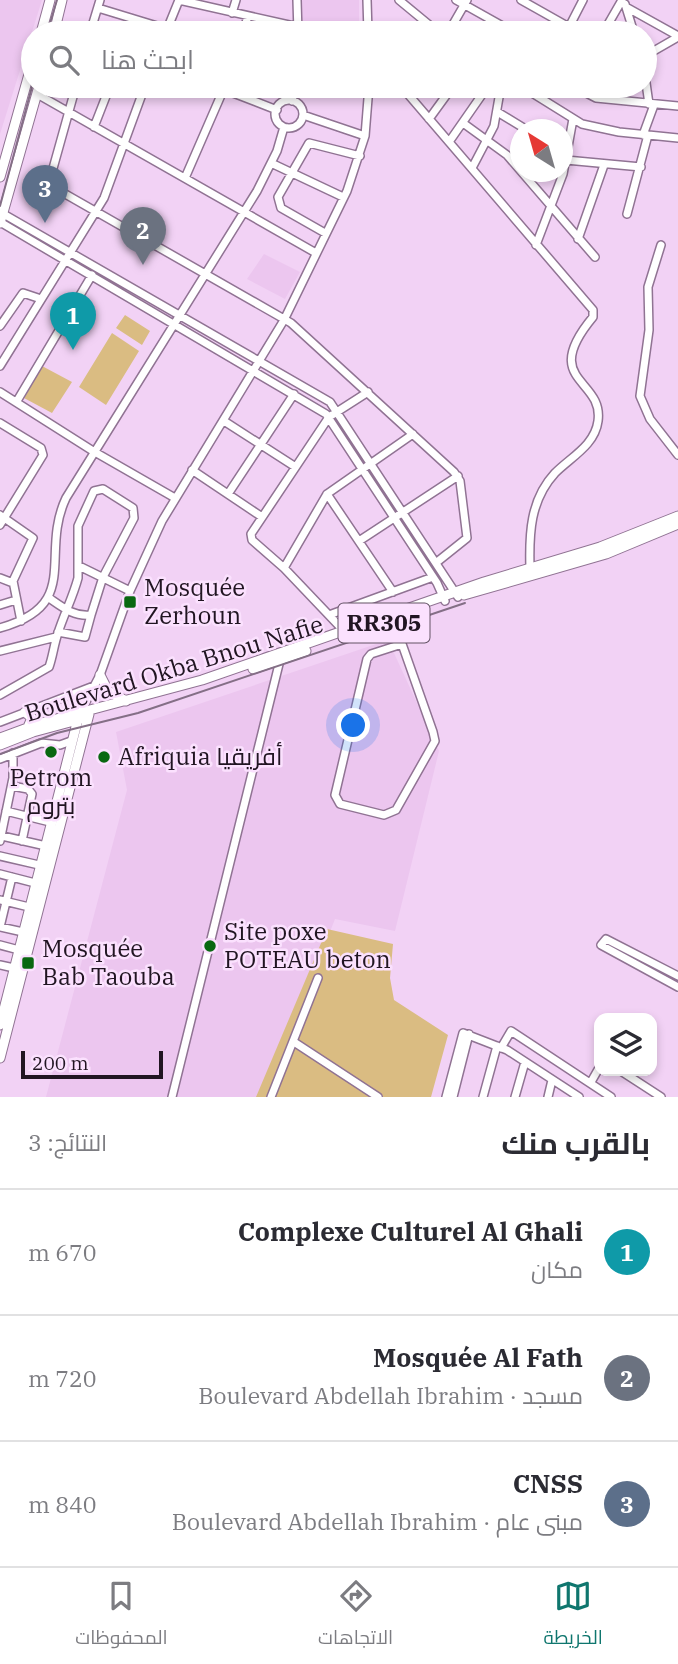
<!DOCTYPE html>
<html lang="ar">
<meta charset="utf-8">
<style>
body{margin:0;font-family:"IBM Plex Serif",Cairo,serif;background:#f7f7f7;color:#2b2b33;direction:rtl}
.controls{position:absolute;right:21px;bottom:21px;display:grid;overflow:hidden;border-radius:14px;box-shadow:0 4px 10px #0003}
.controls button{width:63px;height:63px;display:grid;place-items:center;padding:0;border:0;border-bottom:2px solid #e1e1e2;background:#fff;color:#2b2b33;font:35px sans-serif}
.compass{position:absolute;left:510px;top:119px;width:63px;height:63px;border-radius:50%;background:#fff;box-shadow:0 4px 10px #0003;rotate:323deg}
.scale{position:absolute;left:21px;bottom:18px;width:142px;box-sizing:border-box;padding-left:7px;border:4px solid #211522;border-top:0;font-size:19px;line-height:24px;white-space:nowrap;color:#211522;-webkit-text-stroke:5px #fbe1fe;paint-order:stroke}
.you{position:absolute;left:354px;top:726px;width:24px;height:24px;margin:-18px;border:5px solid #fff;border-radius:50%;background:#1a73e8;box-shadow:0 0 0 10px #1a73e833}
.badge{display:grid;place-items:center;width:46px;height:46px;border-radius:50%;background:#0f766e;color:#fff;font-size:23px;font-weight:700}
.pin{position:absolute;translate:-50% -58px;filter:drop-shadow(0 2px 4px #0008)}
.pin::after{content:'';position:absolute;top:37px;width:24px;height:21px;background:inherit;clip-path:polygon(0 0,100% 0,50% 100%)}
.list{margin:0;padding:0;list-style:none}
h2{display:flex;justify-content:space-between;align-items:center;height:91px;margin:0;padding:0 28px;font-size:30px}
h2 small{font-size:23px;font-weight:400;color:#7c7c81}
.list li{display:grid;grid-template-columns:46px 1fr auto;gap:21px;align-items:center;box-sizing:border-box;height:126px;padding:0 28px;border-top:2px solid #e1e1e2}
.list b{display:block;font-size:26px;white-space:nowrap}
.list p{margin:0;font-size:23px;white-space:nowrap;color:#7c7c81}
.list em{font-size:23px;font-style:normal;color:#7c7c81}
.icon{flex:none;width:38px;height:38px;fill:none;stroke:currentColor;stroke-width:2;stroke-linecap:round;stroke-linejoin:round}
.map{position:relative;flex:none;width:678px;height:1097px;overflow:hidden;direction:ltr}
.search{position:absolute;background:#fff;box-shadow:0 4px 10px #0003;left:21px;right:21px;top:21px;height:77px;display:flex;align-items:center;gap:18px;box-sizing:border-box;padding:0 24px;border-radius:38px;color:#7c7c81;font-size:26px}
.sheet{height:469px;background:#fff}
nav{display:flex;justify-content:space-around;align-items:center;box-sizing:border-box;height:98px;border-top:2px solid #e1e1e2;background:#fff;font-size:19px;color:#7c7c81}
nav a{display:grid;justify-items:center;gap:4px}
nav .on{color:#0f766e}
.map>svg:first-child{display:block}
.built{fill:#ecc6ef}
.green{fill:#dabc82}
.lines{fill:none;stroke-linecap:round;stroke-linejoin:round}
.minor-casing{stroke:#907393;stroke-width:10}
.major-casing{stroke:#907393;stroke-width:11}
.minor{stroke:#fff;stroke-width:7}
.major{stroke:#fff;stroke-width:9}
.tram{stroke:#846f86;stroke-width:2}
.poi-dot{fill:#096811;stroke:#fbe1fe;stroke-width:2.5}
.labels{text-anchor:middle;stroke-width:5;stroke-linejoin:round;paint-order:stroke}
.shield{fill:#fbe1fe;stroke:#625264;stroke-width:2}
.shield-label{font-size:23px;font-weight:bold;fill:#211522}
.poi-label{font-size:24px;fill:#211522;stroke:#fbe1fe;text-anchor:start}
.street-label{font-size:24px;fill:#211522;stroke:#fbe1fe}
</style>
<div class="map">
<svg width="678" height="1097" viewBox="0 0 678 1097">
<rect width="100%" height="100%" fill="#f2d2f5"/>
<path class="built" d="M 0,0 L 42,0 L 0,134 Z
M 302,0 L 359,0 L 359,33 L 303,33 Z
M 264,254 L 300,272 L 285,299 L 247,279 Z
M 388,640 L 439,751 L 395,931 L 335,919 L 264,1097 L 46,1097 L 127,790 L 116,732 Z"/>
<path class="green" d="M 125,315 L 150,331 L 142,345 L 116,328 Z
M 112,333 L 139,351 L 106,405 L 79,387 Z
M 42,366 L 72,382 L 52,413 L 24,398 Z
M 327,929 L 393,944 L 390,978 L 394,1000 L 448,1035 L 431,1097 L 256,1097 Z"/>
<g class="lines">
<g class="minor-casing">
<path id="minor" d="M 179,0 L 298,27
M 297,0 L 298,33
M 367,0 L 368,33
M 399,0 L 439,33
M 456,0 L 515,33
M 521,0 L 569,27
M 625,4 L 634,33
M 626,7 L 678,36
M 98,8 L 167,29
M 232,13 L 236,0
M 55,29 L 66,33
M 166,32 L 179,0
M 90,33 L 100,0
M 243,33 L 248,16
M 448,33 L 467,0
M 566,33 L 583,0
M 603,33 L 622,0
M 645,56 L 678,37
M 645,76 L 649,104
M 76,86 L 52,172 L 53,187 L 291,323 L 454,472 L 460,481 L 467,538 L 437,562
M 215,86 L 277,110
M 401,86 L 593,310 L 593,317 C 539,382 604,378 598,421 C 595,445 571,457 555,473 C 530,500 529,534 530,568
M 521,86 L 582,124 L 619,132 L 678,138
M 573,86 L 596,98 L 678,106
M 37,94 L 316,253
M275 114a14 14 0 1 1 28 0a14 14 0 1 1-28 0Z
M 292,101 L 296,86
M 499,113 L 527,130
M 303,115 L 365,136
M 429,119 L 453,86
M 463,123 L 507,155 L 595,257
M 94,127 L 110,86
M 643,135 L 654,105
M 449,142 L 488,86
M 566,160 L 641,167
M 271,163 L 343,197
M 472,168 L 494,126 L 501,86
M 185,178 L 225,86
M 0,212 L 330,402 L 458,597
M 627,214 L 648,135
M 0,222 L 326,414 L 437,583 L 445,601
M 325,233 L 281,208 L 278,197 L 309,143 L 360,156
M 578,239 L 604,165
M 536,245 L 563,174 L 573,119
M 661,245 L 648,287 L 649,330 L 640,396 L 650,419 L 678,455
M 0,326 L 23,293 L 41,299
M 0,366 L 104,198 L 145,86
M 0,392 L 93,451 L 175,498
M 17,401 L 92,275
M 224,421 L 294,466
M 0,423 L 41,448 L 43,455 L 0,525
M 192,470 L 262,517
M 228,494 L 294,394
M 327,494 L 393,592
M 0,515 L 33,538 L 13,581 L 21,621
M 359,541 L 458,476
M 79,566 L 130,591
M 284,568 L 327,494 L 413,434
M 0,578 L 13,583
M 0,605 L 16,600
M 394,614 L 401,642
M 329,615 L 433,577
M 389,616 L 401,642 L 402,644 L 433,732 L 435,741 L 396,810 L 384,815 L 340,804 L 335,795 L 367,659 L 371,654 L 402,644
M 0,628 C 83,605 39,555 66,498 L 257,191 L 277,151 L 284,127
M 344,631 L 284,568 L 252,540 L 251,534 L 329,417 L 368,392
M 58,632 L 85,637 L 91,615
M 0,651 L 56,637
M 0,695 L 49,667 C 53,656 54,644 58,633 C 64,614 73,597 78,578 L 78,526 L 94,491 L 103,489 L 133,508 L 134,518 L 103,577 L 91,615 C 74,617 62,607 49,598
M 80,713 L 100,675 L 130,591 L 162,521 L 284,320 L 347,191 L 365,136 L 369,86
M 0,722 L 94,686
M 0,759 L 41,743 L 60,745 L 71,741
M 12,786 L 28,789 L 32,794 L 22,841
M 6,811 L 50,822
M 2,836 L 46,846
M 0,841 L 13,778 L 13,753
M 0,856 L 39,865
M 0,874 L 35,883
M 0,900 L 29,907
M 0,927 L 12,877
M 0,927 L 23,932
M 0,945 L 19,950
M 0,965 L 14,968
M 678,976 L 606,939 L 601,945 L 678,987
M 294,1042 L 378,1097
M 501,1048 L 511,1031 L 611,1097
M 621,1071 L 661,1097
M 591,1082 L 599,1068
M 172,1097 L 281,656
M 271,1097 L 318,978
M 446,1097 L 463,1033 L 507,1050 L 579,1097
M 453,1097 L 469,1034
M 483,1097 L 497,1046
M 515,1097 L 525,1062
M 548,1097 L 552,1080"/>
</g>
<g class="major-casing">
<path id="major" d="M 41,33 L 50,0
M 54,33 L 62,0
M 0,177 L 33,60
M 0,223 L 39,86
M 464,595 L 606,554 L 678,524
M 253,669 L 306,651
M 100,675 L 108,691 L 126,701
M 25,712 L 32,718 L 28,727
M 0,738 L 41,723 L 202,680 L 484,582 L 600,547 L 678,516
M 0,745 L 33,732 L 85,718
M 0,1025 L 79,715
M 0,1058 L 89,714"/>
</g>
<use href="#minor" class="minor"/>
<use href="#major" class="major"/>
<path class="tram" d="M 47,33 L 57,0
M 0,206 L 33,83
M 0,754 L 57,733 L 138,713 L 465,603"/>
</g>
<g class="poi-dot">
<rect x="123" y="595" width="14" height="14" rx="3.5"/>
<circle cx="51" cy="752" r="7"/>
<circle cx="104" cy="757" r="7"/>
<circle cx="210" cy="946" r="7"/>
<rect x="21" y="956" width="14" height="14" rx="3.5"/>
</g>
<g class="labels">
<rect class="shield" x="338.5" y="603.5" width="91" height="39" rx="5"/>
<g class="shield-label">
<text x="384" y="631">RR305</text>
</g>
<g class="poi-label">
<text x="144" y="596">Mosquée<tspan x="144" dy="28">Zerhoun</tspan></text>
<text x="118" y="765">Afriquia أفريقيا</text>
<text x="51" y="786" text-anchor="middle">Petrom<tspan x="51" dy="28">بتروم</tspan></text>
<text x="224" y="940">Site poxe<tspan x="224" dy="28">POTEAU beton</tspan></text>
<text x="42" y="957">Mosquée<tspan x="42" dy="28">Bab Taouba</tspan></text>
</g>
<g class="street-label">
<text transform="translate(174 669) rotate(-17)" y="8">Boulevard Okba Bnou Nafie</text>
</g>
</g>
</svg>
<div class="controls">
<button><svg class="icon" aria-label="layers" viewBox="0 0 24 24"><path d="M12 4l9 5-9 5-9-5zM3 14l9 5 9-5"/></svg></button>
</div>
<svg class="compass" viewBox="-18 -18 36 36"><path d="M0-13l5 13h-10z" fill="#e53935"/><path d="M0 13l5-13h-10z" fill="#7c7c81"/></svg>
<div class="scale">200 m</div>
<div class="you"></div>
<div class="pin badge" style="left:73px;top:350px;background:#0f9aa8">1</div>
<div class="pin badge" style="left:143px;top:265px;background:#6b7280">2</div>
<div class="pin badge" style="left:45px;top:223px;background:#5c6f8a">3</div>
<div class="search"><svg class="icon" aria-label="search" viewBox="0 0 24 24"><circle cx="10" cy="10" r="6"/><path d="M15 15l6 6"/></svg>ابحث هنا</div>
</div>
<section class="sheet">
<h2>بالقرب منك<small>النتائج: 3</small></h2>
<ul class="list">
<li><span class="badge" style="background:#0f9aa8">1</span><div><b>Complexe Culturel Al Ghali</b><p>مكان</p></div><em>670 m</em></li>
<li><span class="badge" style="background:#6b7280">2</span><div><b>Mosquée Al Fath</b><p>مسجد · Boulevard Abdellah Ibrahim</p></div><em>720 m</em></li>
<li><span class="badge" style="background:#5c6f8a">3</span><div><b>CNSS</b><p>مبنى عام · Boulevard Abdellah Ibrahim</p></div><em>840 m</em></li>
</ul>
</section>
<nav>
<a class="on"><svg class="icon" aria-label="map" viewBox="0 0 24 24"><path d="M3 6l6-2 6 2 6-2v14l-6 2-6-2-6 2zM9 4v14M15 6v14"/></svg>الخريطة</a>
<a><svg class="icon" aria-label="directions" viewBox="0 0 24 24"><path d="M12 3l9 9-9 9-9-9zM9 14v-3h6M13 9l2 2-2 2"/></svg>الاتجاهات</a>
<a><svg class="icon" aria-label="saved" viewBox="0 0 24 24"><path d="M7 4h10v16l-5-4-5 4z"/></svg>المحفوظات</a>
</nav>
